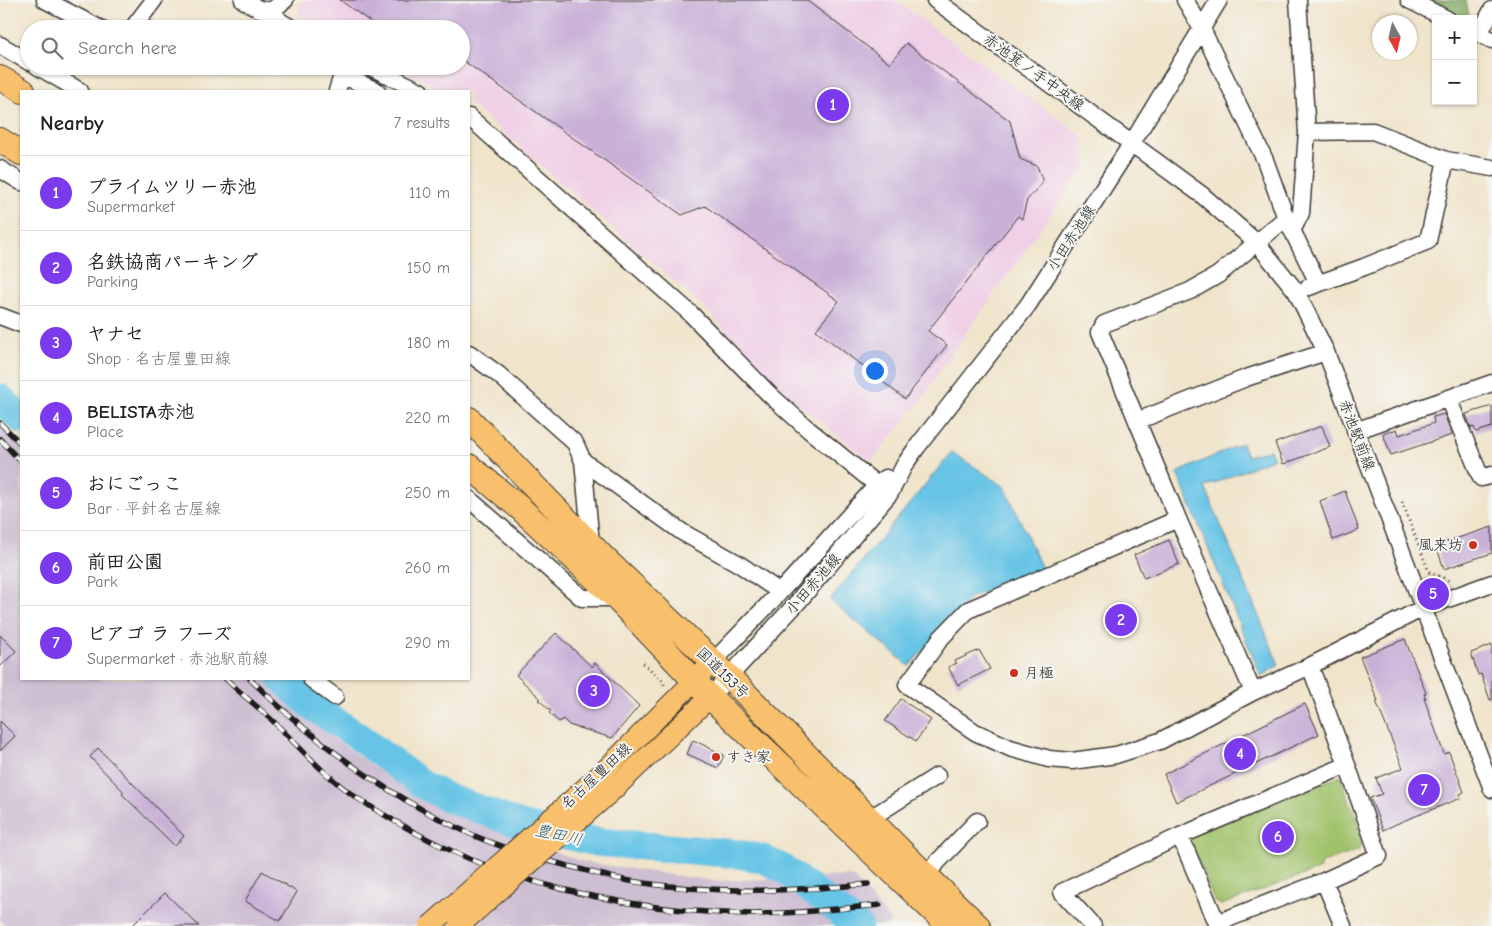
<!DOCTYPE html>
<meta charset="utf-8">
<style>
body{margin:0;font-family:"Comic Neue","Klee One",sans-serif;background:#f2f2f2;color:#222}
.controls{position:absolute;right:15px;top:15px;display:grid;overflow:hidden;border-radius:0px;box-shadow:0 1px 4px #0004}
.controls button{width:45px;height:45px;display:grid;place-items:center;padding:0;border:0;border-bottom:1px solid #e0e0e0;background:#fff;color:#222;font:25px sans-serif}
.compass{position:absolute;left:1372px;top:15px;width:45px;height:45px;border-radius:50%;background:#fff;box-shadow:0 1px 4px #0004;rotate:172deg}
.you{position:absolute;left:874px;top:370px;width:18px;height:18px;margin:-12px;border:4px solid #fff;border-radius:50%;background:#1a73e8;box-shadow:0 0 0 8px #1a73e833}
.badge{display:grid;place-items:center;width:32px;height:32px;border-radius:50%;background:#7c3aed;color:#fff;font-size:16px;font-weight:700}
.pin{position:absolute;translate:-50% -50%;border:2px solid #fff;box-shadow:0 1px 5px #0006}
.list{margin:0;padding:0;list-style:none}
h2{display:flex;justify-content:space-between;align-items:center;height:65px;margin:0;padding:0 20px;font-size:21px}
h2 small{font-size:16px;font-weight:400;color:#767676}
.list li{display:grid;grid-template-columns:32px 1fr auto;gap:15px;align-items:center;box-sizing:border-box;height:75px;padding:0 20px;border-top:1px solid #e0e0e0}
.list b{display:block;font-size:19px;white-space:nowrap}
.list p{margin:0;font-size:16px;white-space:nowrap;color:#767676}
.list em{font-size:16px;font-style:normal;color:#767676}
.icon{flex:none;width:28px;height:28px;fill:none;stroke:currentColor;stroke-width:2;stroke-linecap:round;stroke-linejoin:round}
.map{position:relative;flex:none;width:1492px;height:926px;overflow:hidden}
.search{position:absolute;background:#fff;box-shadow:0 1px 4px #0004;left:20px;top:20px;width:450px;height:55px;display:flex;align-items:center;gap:12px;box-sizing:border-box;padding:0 18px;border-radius:28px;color:#767676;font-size:19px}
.panel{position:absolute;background:#fff;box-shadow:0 1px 4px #0004;left:20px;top:90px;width:450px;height:590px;border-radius:0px}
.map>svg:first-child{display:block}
.built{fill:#efd0e6}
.industrial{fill:#cdbed2}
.green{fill:#a0c26b;stroke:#5e6f44}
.forest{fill:#80a85f;stroke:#4e623e}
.water{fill:#68c4e6;stroke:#427081}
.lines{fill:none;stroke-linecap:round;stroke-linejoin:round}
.river{stroke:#68c4e6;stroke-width:29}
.building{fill:#c9b0d7}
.minor-casing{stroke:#3c3a36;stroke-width:19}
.major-casing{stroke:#3c3a36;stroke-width:22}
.highway-casing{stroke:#3c3a36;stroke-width:26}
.path{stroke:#3c3a36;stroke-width:3;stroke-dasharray:1 4;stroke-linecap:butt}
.minor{stroke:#fff;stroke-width:16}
.major{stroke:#f8bf6c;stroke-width:20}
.highway{stroke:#f8bf6c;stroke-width:24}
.rail-casing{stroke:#1c1c1c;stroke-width:5.5}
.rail{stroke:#f6f6f2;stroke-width:4;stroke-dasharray:11;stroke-linecap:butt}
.major-bridge-casing{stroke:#3c3a36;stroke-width:22;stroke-linecap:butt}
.major-bridge{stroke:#f8bf6c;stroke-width:20}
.poi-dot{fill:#c8321e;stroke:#f6f6f2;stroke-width:2}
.labels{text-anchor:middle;stroke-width:4;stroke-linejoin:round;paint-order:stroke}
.street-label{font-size:15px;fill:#1c1c1c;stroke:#f6f6f2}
.poi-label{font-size:15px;fill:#1c1c1c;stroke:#f6f6f2;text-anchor:start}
.water-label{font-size:16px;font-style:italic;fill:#375763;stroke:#f6f6f2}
</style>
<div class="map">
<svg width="1492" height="926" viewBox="0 0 1492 926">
<rect width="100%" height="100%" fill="#f6f6f2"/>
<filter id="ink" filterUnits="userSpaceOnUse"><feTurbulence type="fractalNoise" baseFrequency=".02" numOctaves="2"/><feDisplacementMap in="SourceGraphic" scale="10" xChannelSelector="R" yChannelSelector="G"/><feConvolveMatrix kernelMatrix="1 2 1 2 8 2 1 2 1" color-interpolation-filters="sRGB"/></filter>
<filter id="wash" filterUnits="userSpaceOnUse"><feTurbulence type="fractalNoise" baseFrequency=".0096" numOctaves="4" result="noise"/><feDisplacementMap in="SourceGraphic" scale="20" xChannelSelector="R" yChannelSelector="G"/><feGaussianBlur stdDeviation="1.12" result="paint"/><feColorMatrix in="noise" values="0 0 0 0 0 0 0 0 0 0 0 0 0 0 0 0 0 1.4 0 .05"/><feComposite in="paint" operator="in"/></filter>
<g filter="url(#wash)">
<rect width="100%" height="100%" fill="#f0e4cb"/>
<path class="built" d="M 305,0 L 895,0 L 1082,136 L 1086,165 L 961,340 L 919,403 L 874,458 L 868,459 L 783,392 L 703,306 L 469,103 L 469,91 L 445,91 L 394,66 L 461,66 L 461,29 L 321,29 L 300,17 L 299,8 Z"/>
<path class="industrial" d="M 0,424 L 21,444 L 21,679 L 265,679 L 302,715 L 371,765 L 474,823 L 584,862 L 713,881 L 852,876 L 892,923 L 884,926 L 5,926 L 0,920 Z"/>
<path class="green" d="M 1340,776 L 1364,840 L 1359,850 L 1320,864 L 1320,869 L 1221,905 L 1214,901 L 1191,842 L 1193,834 Z"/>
<path class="forest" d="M 1417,0 L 1466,0 L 1469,15 L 1465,19 L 1453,19 Z"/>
<path class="water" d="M 1242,443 L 1247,456 L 1270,450 L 1274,458 L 1205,487 L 1279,665 L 1261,676 L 1177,473 Z
M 952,452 L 1005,487 L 1043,571 L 971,597 L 909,666 L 830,600 Z"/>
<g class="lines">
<path class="river" d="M 0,398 L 21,419
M 282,679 L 312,706 L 356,735 L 423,785 L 446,797 L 524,826 L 597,842 L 738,854 L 763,859 L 784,869 L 858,926"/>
</g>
<g id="blocks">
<path class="building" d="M 340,0 L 806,0 L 890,64 L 906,43 L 1010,121 L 1020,159 L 1037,166 L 1042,179 L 1042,183 L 1027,200 L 1022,219 L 1018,216 L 928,331 L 947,345 L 905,399 L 816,330 L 839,301 L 705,206 L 682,215 L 461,59 L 461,29 L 380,29 Z
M 1492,406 L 1492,427 L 1476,432 L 1474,427 L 1471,428 L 1466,414 Z
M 1444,414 L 1452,435 L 1391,455 L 1383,434 L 1397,429 L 1399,435 L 1434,423 L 1433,417 Z
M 1322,426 L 1330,447 L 1283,464 L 1275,443 Z
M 1345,491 L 1359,530 L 1333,540 L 1320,501 Z
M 1492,527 L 1492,553 L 1444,569 L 1436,545 Z
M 1169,540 L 1179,564 L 1144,578 L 1134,555 Z
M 556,633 L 592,667 L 595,663 L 639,706 L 612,738 L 569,725 L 563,719 L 559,722 L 549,713 L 551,711 L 539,700 L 541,699 L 516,675 Z
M 0,635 L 16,651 L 0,667 Z
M 1405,639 L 1426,693 L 1424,694 L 1426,698 L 1424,698 L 1444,754 L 1449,752 L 1464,792 L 1460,794 L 1461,798 L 1403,821 L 1383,830 L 1370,798 L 1382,794 L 1376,778 L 1403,768 L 1376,701 L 1378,701 L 1360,657 Z
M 1492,645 L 1492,700 L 1490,700 L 1481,674 L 1478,675 L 1471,653 Z
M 979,650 L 990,669 L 958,685 L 948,667 L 957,663 L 955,661 Z
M 901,699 L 931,720 L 916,741 L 885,721 Z
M 1305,704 L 1319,734 L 1176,802 L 1164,774 Z
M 0,721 L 15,736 L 0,751 Z
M 693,740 L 724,755 L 718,768 L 687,754 Z
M 98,748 L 184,836 L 175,846 L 122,794 L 124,792 L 90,757 Z
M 262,871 L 297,892 L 280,921 L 245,901 Z
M 165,893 L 199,926 L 132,926 Z"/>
</g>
</g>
<g filter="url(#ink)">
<use href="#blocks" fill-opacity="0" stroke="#3c3a36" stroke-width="1"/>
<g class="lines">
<g class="minor-casing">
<path id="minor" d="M 45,0 L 101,29
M 243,0 L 259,9 L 271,11 L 285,0
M 935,0 L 1202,195 L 1257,243 L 1296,291 L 1326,352 L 1492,789
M 1185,0 L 1202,29 L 1265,160 L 1286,218 L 1318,283
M 1409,0 L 1447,19
M 271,11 L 281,22 L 294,29
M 132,29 L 154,0
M 1473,31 L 1492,40
M 1479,34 L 1492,10
M 0,45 L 29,62
M 37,66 L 80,91
M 369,66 L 420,91
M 337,91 L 342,75 L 377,91
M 469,117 L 690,313 L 769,394 L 809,430 L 877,485
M 1307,132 L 1373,131 L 1446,160 L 1492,168
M 0,169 L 21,182
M 1292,231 L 1301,213 L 1307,132 L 1298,0
M 1309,287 L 1364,267 L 1428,241 L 1446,160
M 0,316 L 21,324
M 469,353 L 499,375 L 575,443 L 583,461 L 591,543
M 1448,398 L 1481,478 L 1492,475
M 1137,421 L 1246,378 L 1326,352
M 1355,431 L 1492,383
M 583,461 L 682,532 L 739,564 L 780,592
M 469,499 L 582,598 L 616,598
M 1178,519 L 1100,332 L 1104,324 L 1190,291 L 1218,275 L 1286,218
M 713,662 L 780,592 L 877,485 L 886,478
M 1310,666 L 1347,765
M 311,679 L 335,697
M 1253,692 L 1178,519 L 968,610 L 941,638 L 907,685 L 975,732 L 1010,748 L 1049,759 L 1072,761 L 1116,755 L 1160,741 L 1253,692 L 1310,666 L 1423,608 L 1492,583
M 710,697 L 797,603 L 890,493 L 905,464 L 917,447 L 1028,305 L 1132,143 L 1219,0
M 869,819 L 937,776
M 925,875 L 977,821
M 1324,881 L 1343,926
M 1093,926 L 1062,892 L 1180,836 L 1347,765 L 1379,856 L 1324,881 L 1217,923 L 1180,836"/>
</g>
<g class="major-casing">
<path id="major" d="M 600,775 L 713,662
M 614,789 L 710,697"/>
</g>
<g class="highway-casing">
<path id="highway" d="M 0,78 L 23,91
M 0,140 L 21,153
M 469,419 L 606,560 L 730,678 L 903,853 L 978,926
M 469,466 L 520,508 L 616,598 L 710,697 L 949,926"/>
</g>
<path class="path" d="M 1402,502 L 1429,572 L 1451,581
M 643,663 L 664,682 L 664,687"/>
<use href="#minor" class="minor"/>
<use href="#major" class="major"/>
<use href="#highway" class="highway"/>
<g class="rail-casing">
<path id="rail" d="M 0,423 L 21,444
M 0,439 L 21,462
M 226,679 C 242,695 260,708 276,724 C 302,750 327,778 357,798 C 402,827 451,854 502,871 C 578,898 671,913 751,914 C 794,914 837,909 880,905
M 250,679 C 316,744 390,798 475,836 C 505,849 536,858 568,866 C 589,871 610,878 630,881 C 709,894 789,892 868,884"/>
</g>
<use href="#rail" class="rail"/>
<g class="major-bridge-casing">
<path id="major-bridge" d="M 430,926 L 600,775
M 459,926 L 614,789"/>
</g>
<use href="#major-bridge" class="major-bridge"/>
</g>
</g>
<g class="poi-dot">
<circle cx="1473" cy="545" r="5"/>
<circle cx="1014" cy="673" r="5"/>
<circle cx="716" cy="757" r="5"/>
</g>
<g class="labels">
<g class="street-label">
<text transform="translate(1034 72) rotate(36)" y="5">赤池箕ノ手中央線</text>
<text transform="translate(1071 238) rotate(-57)" y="5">小田赤池線</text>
<text transform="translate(1357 435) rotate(69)" y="5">赤池駅前線</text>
<text transform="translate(813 584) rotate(-49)" y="5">小田赤池線</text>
<text transform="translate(723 673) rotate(44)" y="5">国道153号</text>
<text transform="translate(596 776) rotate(-43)" y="5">名古屋豊田線</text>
</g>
<g class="poi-label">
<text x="1463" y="550" text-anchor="end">風来坊</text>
<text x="1024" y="678">月極</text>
<text x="726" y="762">すき家</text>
</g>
<g class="water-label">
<text transform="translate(559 834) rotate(13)" y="6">豊田川</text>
</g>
</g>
</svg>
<div class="controls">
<button>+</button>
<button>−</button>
</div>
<svg class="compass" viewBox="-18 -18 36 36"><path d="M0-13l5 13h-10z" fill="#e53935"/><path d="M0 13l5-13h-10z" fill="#767676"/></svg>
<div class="you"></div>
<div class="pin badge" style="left:833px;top:105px">1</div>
<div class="pin badge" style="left:1121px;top:620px">2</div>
<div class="pin badge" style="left:594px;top:691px">3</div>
<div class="pin badge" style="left:1240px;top:754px">4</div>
<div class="pin badge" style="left:1433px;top:594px">5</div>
<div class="pin badge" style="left:1278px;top:837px">6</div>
<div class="pin badge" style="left:1424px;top:790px">7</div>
<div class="search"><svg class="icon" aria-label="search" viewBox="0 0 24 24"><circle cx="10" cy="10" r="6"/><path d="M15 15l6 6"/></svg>Search here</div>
<section class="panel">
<h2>Nearby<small>7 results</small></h2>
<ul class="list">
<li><span class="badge">1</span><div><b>プライムツリー赤池</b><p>Supermarket</p></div><em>110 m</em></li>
<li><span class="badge">2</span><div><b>名鉄協商パーキング</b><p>Parking</p></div><em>150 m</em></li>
<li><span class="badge">3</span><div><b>ヤナセ</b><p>Shop · 名古屋豊田線</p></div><em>180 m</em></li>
<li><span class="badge">4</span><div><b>BELISTA赤池</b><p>Place</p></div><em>220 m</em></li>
<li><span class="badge">5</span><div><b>おにごっこ</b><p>Bar · 平針名古屋線</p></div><em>250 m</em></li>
<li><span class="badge">6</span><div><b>前田公園</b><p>Park</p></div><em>260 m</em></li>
<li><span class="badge">7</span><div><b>ピアゴ ラ フーズ</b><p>Supermarket · 赤池駅前線</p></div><em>290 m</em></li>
</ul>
</section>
</div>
